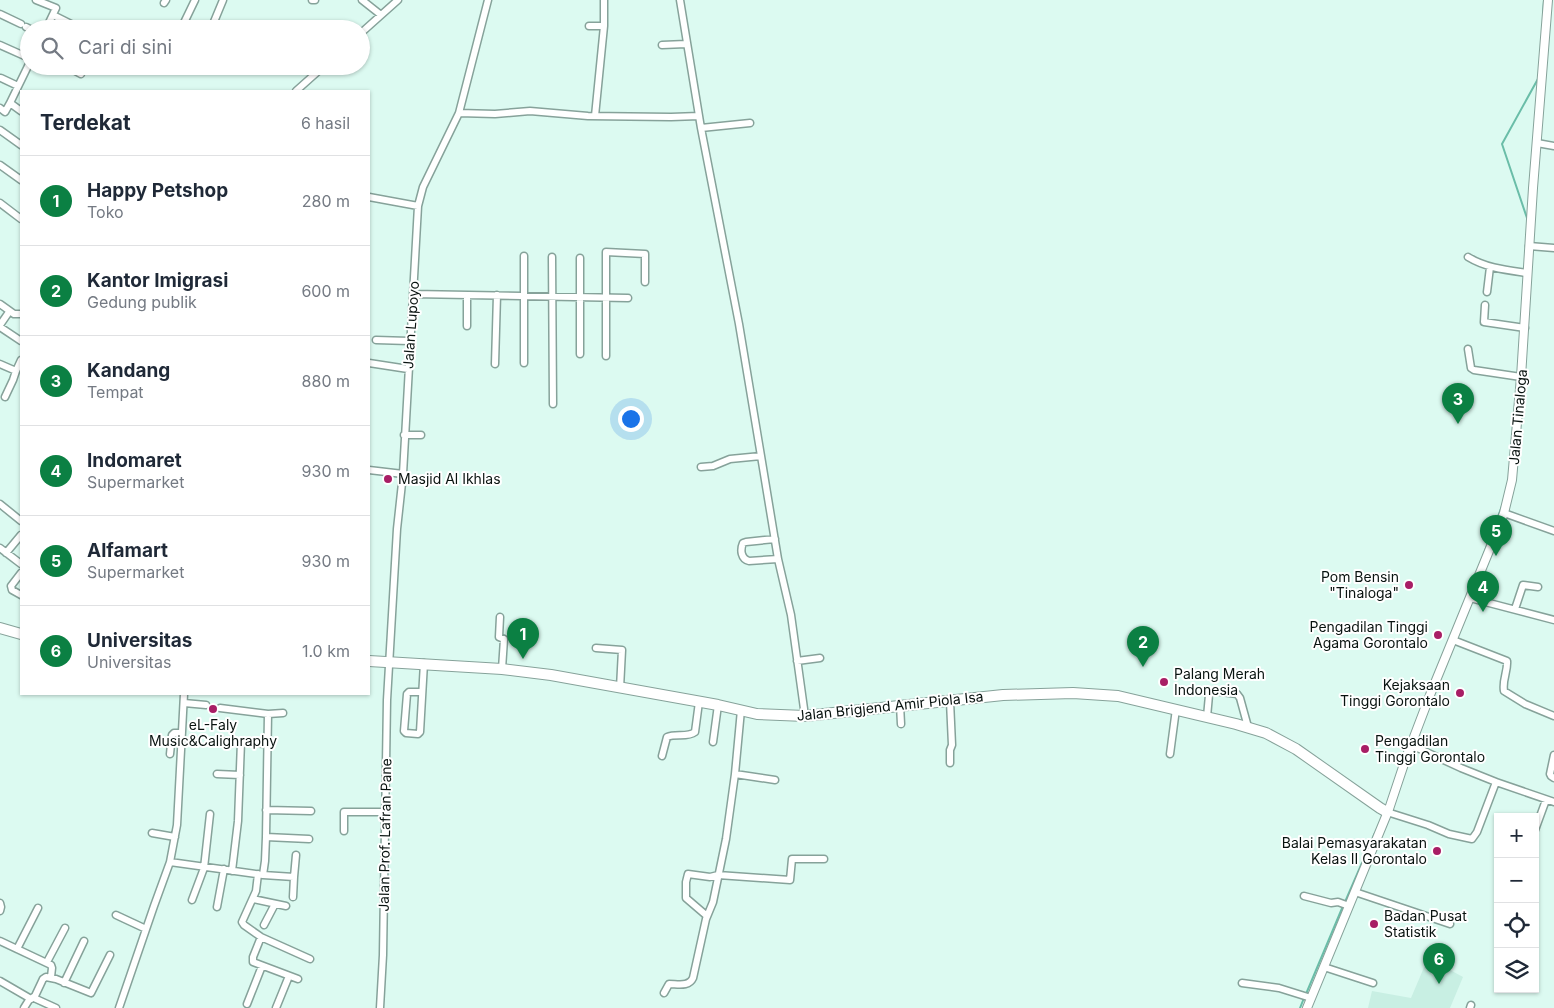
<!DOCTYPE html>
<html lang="id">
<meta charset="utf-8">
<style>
body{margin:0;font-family:Inter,sans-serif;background:#f6f6f7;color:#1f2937}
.controls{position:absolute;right:15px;bottom:15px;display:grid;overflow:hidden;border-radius:0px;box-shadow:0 1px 4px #0004}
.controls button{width:45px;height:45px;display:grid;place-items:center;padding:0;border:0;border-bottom:1px solid #e0e1e3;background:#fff;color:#1f2937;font:25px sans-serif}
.you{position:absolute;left:630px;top:418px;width:18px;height:18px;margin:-12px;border:4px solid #fff;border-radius:50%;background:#1a73e8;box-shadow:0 0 0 8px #1a73e833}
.badge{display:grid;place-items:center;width:32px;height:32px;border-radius:50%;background:#0b8043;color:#fff;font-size:16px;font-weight:700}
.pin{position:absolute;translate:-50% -41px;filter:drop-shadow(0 1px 2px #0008)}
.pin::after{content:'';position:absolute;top:26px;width:18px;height:15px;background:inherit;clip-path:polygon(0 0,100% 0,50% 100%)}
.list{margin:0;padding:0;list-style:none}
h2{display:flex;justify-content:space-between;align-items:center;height:65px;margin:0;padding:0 20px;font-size:21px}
h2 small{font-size:16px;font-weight:400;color:#747a83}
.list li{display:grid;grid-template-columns:32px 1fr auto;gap:15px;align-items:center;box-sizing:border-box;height:90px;padding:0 20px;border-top:1px solid #e0e1e3}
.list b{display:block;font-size:19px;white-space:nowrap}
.list p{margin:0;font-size:16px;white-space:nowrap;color:#747a83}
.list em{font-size:16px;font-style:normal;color:#747a83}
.icon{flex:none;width:28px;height:28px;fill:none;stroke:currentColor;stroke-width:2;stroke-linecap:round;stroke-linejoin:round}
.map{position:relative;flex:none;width:1554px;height:1008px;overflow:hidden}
.search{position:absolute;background:#fff;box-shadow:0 1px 4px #0004;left:20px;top:20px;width:350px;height:55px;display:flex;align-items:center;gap:12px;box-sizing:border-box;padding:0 18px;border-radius:28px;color:#747a83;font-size:19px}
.panel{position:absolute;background:#fff;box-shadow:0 1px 4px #0004;left:20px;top:90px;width:350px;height:605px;border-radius:0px}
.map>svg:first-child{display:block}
.built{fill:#c8efe3}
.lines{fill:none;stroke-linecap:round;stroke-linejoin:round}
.stream{stroke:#6abda8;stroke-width:2}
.minor-casing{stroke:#86a29a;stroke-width:9}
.tertiary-casing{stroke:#86a29a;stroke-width:10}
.primary-casing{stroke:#86a29a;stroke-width:12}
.minor{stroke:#fff;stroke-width:6}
.tertiary{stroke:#fff;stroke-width:8}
.primary{stroke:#fff;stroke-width:10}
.poi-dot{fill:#a81e65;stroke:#fff;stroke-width:2}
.labels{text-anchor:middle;stroke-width:4;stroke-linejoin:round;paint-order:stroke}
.street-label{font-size:14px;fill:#091310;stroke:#fff}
.poi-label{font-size:14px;fill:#091310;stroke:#fff;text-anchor:start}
</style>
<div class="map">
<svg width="1554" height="1008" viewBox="0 0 1554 1008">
<rect width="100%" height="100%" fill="#dcfaf1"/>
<path class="built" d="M 1428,958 L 1463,977 L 1450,1008 L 1368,1008 L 1372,991 L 1411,998 Z"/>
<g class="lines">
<path class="stream" d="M 1543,15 L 1544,0
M 1528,221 L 1502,144 L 1539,77
M 1483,556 L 1502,506
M 1345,902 L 1375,833
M 1306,994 L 1343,906
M 1300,1008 L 1304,998"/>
<g class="minor-casing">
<path id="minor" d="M 36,0 L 56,8 L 46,29
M 312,0 L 315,0
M 362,0 L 381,15
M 680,0 L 701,128 L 739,324 L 761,456
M 164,3 L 166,0
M 0,14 L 21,24
M 53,15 L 81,29
M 589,26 L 604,26
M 26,27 L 30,29
M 181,29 L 195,0
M 211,29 L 223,0
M 361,33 L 398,0
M 0,45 L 29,58
M 662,45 L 686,44
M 66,66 L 81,74
M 1,78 L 18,86
M 296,91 L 324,66
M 0,108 L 5,112 L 10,103
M 21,111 L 10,103 L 29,64
M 459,113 L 495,114 L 530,111 L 588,116 L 671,117 L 699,116
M 595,116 L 604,26 L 604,0
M 701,128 L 750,123
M 0,130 L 21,145
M 1537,143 L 1554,146
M 0,165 L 21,180
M 369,197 L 418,206
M 0,203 L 21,219
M 1529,246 L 1554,248
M 524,256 L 524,363
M 552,257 L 553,404
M 1468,257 C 1486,268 1506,270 1527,273
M 1487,292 L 1490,267
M 413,294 L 628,298
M 467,295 L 467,326
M 0,304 L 14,314 L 21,314
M 1485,305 L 1484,322 L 1525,328
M 0,325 L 9,312
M 0,327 L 21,341
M 376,340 L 409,341
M 1468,349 L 1471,368 L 1474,370 L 1521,377
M 580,354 L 580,258
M 606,356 L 606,252 L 645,254 L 645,282
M 369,363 L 408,369
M 0,364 L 16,371 L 21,360
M 495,364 L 497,295
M 5,397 L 13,380 L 16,371
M 404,435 L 421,435
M 701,467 L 713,466 L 730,459 L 761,456 L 778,559 L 791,615 L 805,716
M 369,470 L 403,474
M 0,504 L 21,521
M 1504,513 L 1554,531
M 775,539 L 746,542 L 743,543 C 740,550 741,559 749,561 L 778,559
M 0,548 L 21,564
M 6,553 L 21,535
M 21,573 L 11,586 L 12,590 L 21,595
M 1470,598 L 1554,620
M 1515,609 L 1523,585 L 1538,587
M 500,617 L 499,637 L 504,639 L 502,669
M 1453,640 L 1507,661 C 1508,671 1502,680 1504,691 L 1525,704 L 1554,716
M 596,648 L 622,650 L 620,688
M 797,661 L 820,658
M 422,692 L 409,692 L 407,694 L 404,731 L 406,733 L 418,734 L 420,732 L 424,663
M 184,703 L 206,705
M 900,705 L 901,724
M 268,714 L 283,713
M 1207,717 L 1209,695 L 1214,691 L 1237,694 L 1240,698 L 1248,727
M 220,741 L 267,744
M 713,742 L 718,705
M 170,754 L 172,735 L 174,733 L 182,733
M 1170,754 L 1176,709
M 1554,755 L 1550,774 L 1551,776 L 1554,778
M 662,756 L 667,737 C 676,733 687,738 695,732 L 699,702
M 950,763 L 950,750 L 952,745 L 950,701
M 217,774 L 240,775
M 735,774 L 775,780
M 1496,782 L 1554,802
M 266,810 L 311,811
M 1387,812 L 1428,825 L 1449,834 L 1472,839 L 1477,832 L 1496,782 L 1461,768 L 1411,745
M 1535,830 L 1546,800
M 344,831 L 344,812 L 384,812
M 152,833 L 175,837
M 266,837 L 309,839
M 170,862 L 263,875 L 265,861 L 266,837 L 268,714 L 220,708
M 232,871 L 238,821 L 241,742
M 258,874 L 256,891 L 242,922 L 244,925 L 261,937 L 310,959
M 263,875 L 294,877 L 293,897
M 294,877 L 296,855
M 1355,892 L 1450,924
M 1304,896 L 1331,903 L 1338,902 L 1349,906
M 253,899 L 286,906
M 192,900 L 204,868 L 210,814
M 0,903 L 1,907 L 0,911
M 217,907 L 224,869
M 116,915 L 146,929
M 707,916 L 686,898 L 686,882 L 688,874 L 710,877 L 718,875 L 790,880 L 792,859 L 824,859
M 264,925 L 275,904
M 261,937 L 253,957 L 253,962 L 298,979
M 0,941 L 51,965 L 52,968 L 51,977
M 17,949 L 38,908
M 47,962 L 65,928
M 1324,967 L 1373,983
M 0,981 L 31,999
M 64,983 L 84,941
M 1242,983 L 1279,988 L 1311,998
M 664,993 L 669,984 C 678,984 689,987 693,978 L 706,919 L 713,902 L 726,839 L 735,774 L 741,710
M 34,998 L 56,1008
M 247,1004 L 262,966
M 24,1008 L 29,1000 L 35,996 L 43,979 L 46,977 L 56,979 L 91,993 L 110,955
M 119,1008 L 154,906 L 170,862 L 177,825 L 184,694
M 276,1008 L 289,976
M 380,1008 L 383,955 L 387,700 L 397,529 L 403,474 L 418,206 L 423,187 L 459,113 L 488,0
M 1470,1008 L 1471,1005"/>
</g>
<g class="tertiary-casing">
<path id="tertiary" d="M 1307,1008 L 1389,809 L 1406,758 L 1430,695 L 1491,546 L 1504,513 L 1512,480 L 1521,377 L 1533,188 L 1548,0"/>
</g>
<g class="primary-casing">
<path id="primary" d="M 0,628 L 21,634
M 369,661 L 502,669 L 551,675 L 718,705 L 757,714 L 805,716 L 1003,695 L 1073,693 L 1118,696 L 1236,724 L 1266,733 L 1296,749 L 1380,808 L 1387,812"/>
</g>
<use href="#minor" class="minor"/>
<use href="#tertiary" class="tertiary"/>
<use href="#primary" class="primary"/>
</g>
<g class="poi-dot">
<circle cx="388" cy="479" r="5"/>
<circle cx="1409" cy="585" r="5"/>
<circle cx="1438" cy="635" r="5"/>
<circle cx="1164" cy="682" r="5"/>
<circle cx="1460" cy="693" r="5"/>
<circle cx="213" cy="709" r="5"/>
<circle cx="1365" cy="749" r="5"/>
<circle cx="1437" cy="851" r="5"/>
<circle cx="1374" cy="924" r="5"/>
</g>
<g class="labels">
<g class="street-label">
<text transform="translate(411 325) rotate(-86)" y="5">Jalan Lupoyo</text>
<text transform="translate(1518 417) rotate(-85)" y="5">Jalan Tinaloga</text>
<text transform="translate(890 706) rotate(-6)" y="5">Jalan Brigjend Amir Piola Isa</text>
<text transform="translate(385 835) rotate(-89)" y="5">Jalan Prof. Lafran Pane</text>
</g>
<g class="poi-label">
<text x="398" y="484">Masjid Al Ikhlas</text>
<text x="1399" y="582" text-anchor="end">Pom Bensin<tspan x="1399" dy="16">"Tinaloga"</tspan></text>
<text x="1428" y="632" text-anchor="end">Pengadilan Tinggi<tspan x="1428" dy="16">Agama Gorontalo</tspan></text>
<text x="1174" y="679">Palang Merah<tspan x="1174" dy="16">Indonesia</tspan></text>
<text x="1450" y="690" text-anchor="end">Kejaksaan<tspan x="1450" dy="16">Tinggi Gorontalo</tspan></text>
<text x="213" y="730" text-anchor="middle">eL-Faly<tspan x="213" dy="16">Music&amp;Calighraphy</tspan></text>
<text x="1375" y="746">Pengadilan<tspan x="1375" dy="16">Tinggi Gorontalo</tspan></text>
<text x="1427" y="848" text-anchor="end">Balai Pemasyarakatan<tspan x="1427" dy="16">Kelas II Gorontalo</tspan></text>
<text x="1384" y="921">Badan Pusat<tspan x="1384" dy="16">Statistik</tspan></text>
</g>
</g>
</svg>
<div class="controls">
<button>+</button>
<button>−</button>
<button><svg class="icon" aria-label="locate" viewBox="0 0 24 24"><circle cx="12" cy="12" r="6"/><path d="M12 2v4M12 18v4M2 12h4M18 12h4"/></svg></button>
<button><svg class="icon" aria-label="layers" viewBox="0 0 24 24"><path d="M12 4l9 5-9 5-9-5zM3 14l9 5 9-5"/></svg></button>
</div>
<div class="you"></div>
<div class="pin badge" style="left:523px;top:659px">1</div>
<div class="pin badge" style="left:1143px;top:667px">2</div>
<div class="pin badge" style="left:1458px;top:424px">3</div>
<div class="pin badge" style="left:1483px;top:612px">4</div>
<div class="pin badge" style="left:1496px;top:556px">5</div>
<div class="pin badge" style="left:1439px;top:984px">6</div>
<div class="search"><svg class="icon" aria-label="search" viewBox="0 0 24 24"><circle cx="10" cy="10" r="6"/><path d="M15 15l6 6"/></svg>Cari di sini</div>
<section class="panel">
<h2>Terdekat<small>6 hasil</small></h2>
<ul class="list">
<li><span class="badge">1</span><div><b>Happy Petshop</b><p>Toko</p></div><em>280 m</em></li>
<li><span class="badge">2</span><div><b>Kantor Imigrasi</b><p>Gedung publik</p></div><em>600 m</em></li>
<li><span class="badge">3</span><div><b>Kandang</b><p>Tempat</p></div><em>880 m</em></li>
<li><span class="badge">4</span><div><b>Indomaret</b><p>Supermarket</p></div><em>930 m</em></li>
<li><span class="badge">5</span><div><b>Alfamart</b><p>Supermarket</p></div><em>930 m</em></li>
<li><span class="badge">6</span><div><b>Universitas</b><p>Universitas</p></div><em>1.0 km</em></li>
</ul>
</section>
</div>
